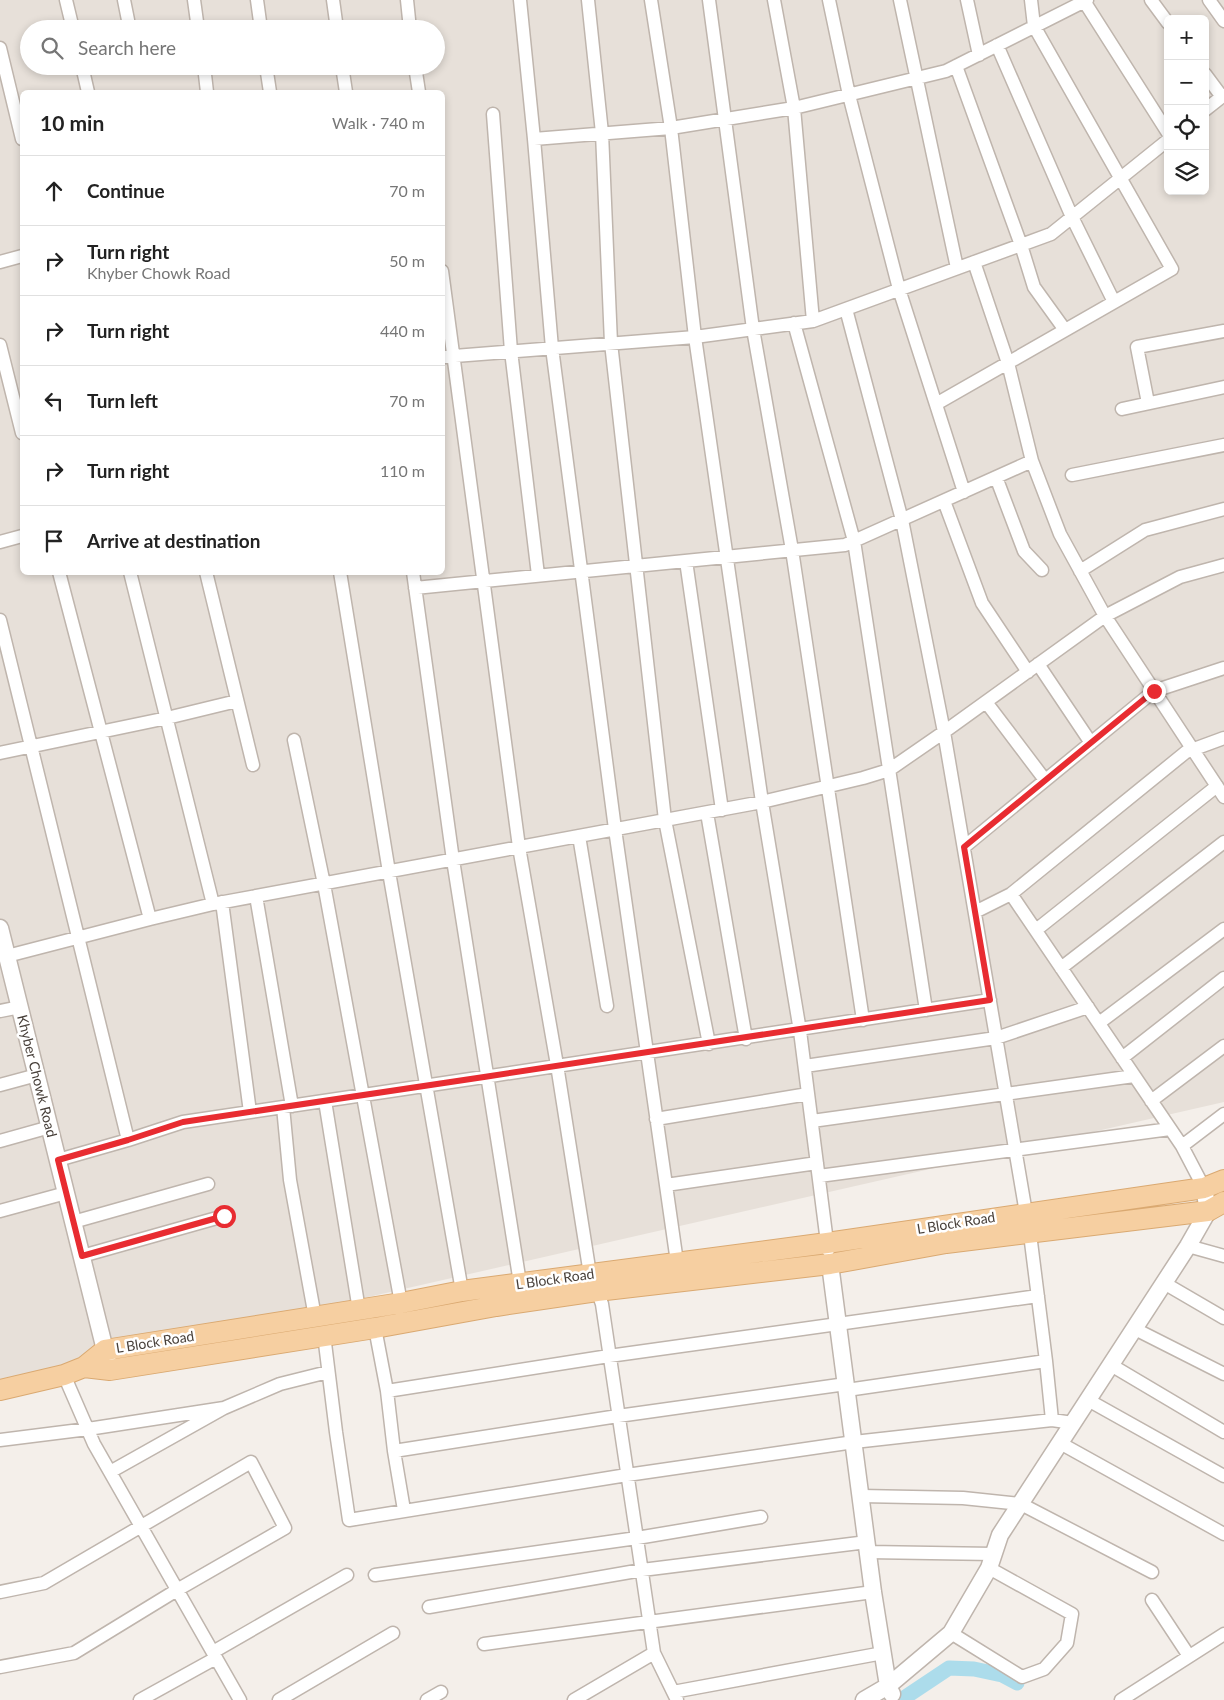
<!DOCTYPE html>
<meta charset="utf-8">
<style>
body{margin:0;font-family:Lato,sans-serif;background:#f6f6f6;color:#222}
.controls{position:absolute;right:15px;top:15px;display:grid;overflow:hidden;border-radius:8px;box-shadow:0 2px 8px #0003}
.controls button{width:45px;height:45px;display:grid;place-items:center;padding:0;border:0;border-bottom:1px solid #e0e0e0;background:#fff;color:#222;font:25px sans-serif}
.stop{position:absolute;width:15px;height:15px;margin:-11px;border:4px solid #e82c31;border-radius:50%;background:#fff}
.stop.end{background:#e82c31;border-color:#fff;box-shadow:0 1px 5px #0008}
.list{margin:0;padding:0;list-style:none}
h2{display:flex;justify-content:space-between;align-items:center;height:65px;margin:0;padding:0 20px;font-size:21px}
h2 small{font-size:16px;font-weight:400;color:#767676}
.list li{display:grid;grid-template-columns:32px 1fr auto;gap:15px;align-items:center;box-sizing:border-box;height:70px;padding:0 20px;border-top:1px solid #e0e0e0}
.list b{display:block;font-size:19px;white-space:nowrap}
.list p{margin:0;font-size:16px;white-space:nowrap;color:#767676}
.list em{font-size:16px;font-style:normal;color:#767676}
.icon{flex:none;width:28px;height:28px;fill:none;stroke:currentColor;stroke-width:2;stroke-linecap:round;stroke-linejoin:round}
.map{position:relative;flex:none;width:1224px;height:1700px;overflow:hidden}
.search{position:absolute;background:#fff;box-shadow:0 2px 8px #0003;left:20px;top:20px;width:425px;height:55px;display:flex;align-items:center;gap:12px;box-sizing:border-box;padding:0 18px;border-radius:28px;color:#767676;font-size:19px}
.panel{position:absolute;background:#fff;box-shadow:0 2px 8px #0003;left:20px;top:90px;width:425px;height:485px;border-radius:8px}
.map>svg:first-child{display:block}
.residential{fill:#e7e0d9;fill-rule:evenodd}
.lines{fill:none;stroke-linecap:round;stroke-linejoin:round}
.canal{stroke:#acdceb;stroke-width:15}
.minor-casing{stroke:#bfb5ad;stroke-width:15}
.tertiary-casing{stroke:#bfb5ad;stroke-width:19}
.primary-casing{stroke:#daa971;stroke-width:22}
.minor{stroke:#fff;stroke-width:12}
.tertiary{stroke:#fff;stroke-width:16}
.primary{stroke:#f6cfa1;stroke-width:20}
.route{stroke:#e82c31;stroke-width:6}
.labels{text-anchor:middle;stroke-width:5;stroke-linejoin:round;paint-order:stroke}
.street-label{font-size:14px;fill:#473f39;stroke:#fff}
</style>
<div class="map">
<svg width="1224" height="1700" viewBox="0 0 1224 1700">
<rect width="100%" height="100%" fill="#f4efea"/>
<path class="residential" d="M 0,0 L 1224,0 L 1224,1102 L 0,1381 ZM 1168,19 L 1205,19 L 1205,191 L 1168,191 ZM 29,29 L 436,29 L 436,66 L 29,66 ZM 22,92 L 442,92 L 442,572 L 22,572 Z"/>
<g class="lines">
<path class="canal" d="M 901,1700 L 949,1668 L 974,1669 L 1002,1675 L 1017,1683"/>
<g class="minor-casing">
<path id="minor" d="M 66,0 L 73,29
M 124,0 L 128,20
M 194,0 L 198,29
M 257,0 L 261,29
M 333,0 L 337,29
M 407,0 L 410,29
M 520,0 L 534,139 L 552,348 L 615,829 L 677,1262
M 588,0 L 602,133 L 611,343 L 665,820 L 709,1044
M 651,0 L 671,128 L 695,337 L 762,802 L 800,1031 L 828,1250
M 709,0 L 753,329 L 792,550 L 863,1020
M 774,0 L 794,108 L 813,321
M 829,0 L 849,95 L 899,289 L 964,492
M 900,0 L 957,268
M 967,0 L 979,55
M 1151,0 L 1168,23
M 1209,0 L 1224,21
M 1084,1 L 1168,133
M 997,45 L 1072,217 L 1114,302
M 0,48 L 22,139
M 82,66 L 88,92
M 204,66 L 207,92
M 266,66 L 270,92
M 342,66 L 346,92
M 415,66 L 419,92
M 956,66 L 1021,245 L 1034,287 L 1065,330
M 1205,74 L 1222,97
M 1205,110 L 1224,95
M 493,114 L 511,351 L 538,575
M 534,139 L 671,128 L 794,108 L 946,71 L 1087,0
M 0,262 L 22,256
M 974,262 L 1008,363 L 1032,461 L 1060,534 L 1105,616 L 1224,797
M 442,271 L 519,847 L 557,1065 L 589,1268 L 602,1304 L 654,1653 L 677,1700
M 846,309 L 902,520 L 944,732 L 1026,1213
M 794,323 L 854,541 L 926,1010
M 0,345 L 22,433
M 442,357 L 695,337 L 813,321 L 1051,234 L 1168,140
M 1148,403 L 1137,347 L 1224,331
M 936,404 L 1172,269 L 1034,26 L 1031,0
M 1122,409 L 1224,387
M 1072,475 L 1224,445
M 996,477 L 1024,551 L 1042,570
M 944,501 L 982,603 L 1028,672
M 0,542 L 22,536
M 686,561 L 722,810
M 1080,571 L 1145,530 L 1224,509
M 59,572 L 150,919 L 213,904 L 762,802 L 863,778 L 889,770 L 944,732 L 1105,616 L 1180,577 L 1224,565
M 130,572 L 213,904
M 206,572 L 253,765
M 340,572 L 389,872 L 462,1291
M 413,572 L 453,860 L 520,1283
M 415,588 L 845,545 L 1032,461
M 0,620 L 128,1140
M 1038,664 L 1091,743
M 986,702 L 1045,780
M 294,740 L 324,884 L 401,1303
M 0,753 L 167,718 L 237,701
M 707,813 L 746,1039
M 579,836 L 607,1006
M 964,847 L 1154,691 L 1224,668
M 1011,894 L 1182,1146 L 1204,1188
M 256,896 L 292,1106
M 222,902 L 250,1112
M 975,912 L 1011,894 L 1186,752 L 1224,738
M 1036,930 L 1217,786
M 7,956 L 150,919
M 1061,968 L 1224,842
M 0,1011 L 20,1007
M 1099,1023 L 1224,929
M 1122,1058 L 1224,978
M 805,1066 L 996,1038 L 1088,1007
M 0,1085 L 37,1075
M 325,1101 L 359,1310
M 1151,1101 L 1224,1046
M 283,1107 L 290,1180 L 315,1317
M 656,1119 L 808,1094
M 812,1121 L 1134,1076
M 0,1141 L 50,1127
M 1182,1146 L 1224,1114
M 58,1160 L 128,1140 L 183,1122 C 452,1081 721,1043 990,1000
M 819,1176 L 1170,1129
M 666,1185 L 817,1163
M 0,1211 L 66,1193
M 73,1222 L 208,1184
M 1188,1246 L 1224,1256
M 82,1256 L 224,1216
M 1164,1283 L 1224,1318
M 375,1328 L 387,1391 L 394,1451 L 404,1510
M 1135,1329 L 1224,1374
M 324,1335 L 336,1432 L 349,1520 L 627,1475 L 854,1442 L 1052,1420 L 1073,1423
M 1046,1361 L 1052,1420
M 1111,1365 L 1224,1432
M 64,1375 L 94,1444 L 240,1700
M 847,1390 L 1046,1361 L 1030,1234
M 387,1391 L 609,1356 L 1038,1296
M 1088,1400 L 1224,1476
M 224,1408 L 280,1384 L 328,1372
M 0,1440 L 88,1429 L 224,1408 L 110,1472
M 1060,1443 L 1224,1534
M 394,1451 L 618,1416 L 846,1384
M 861,1496 L 963,1498 L 1021,1504 L 1152,1572
M 868,1552 L 994,1554
M 375,1575 L 637,1538 L 761,1517
M 0,1592 L 44,1583 L 251,1462 L 285,1528 L 177,1590 L 74,1653 L 0,1667
M 1152,1600 L 1189,1656
M 429,1607 L 642,1570 L 867,1542
M 951,1633 L 1022,1677 L 1044,1669 L 1067,1643 L 1072,1614 L 989,1568
M 484,1644 L 873,1592
M 213,1652 L 347,1575
M 673,1692 L 883,1653
M 140,1700 L 216,1658
M 279,1700 L 393,1633
M 427,1700 L 441,1692
M 574,1700 L 654,1653
M 1121,1700 L 1224,1634"/>
</g>
<g class="tertiary-casing">
<path id="tertiary" d="M 0,928 L 108,1362
M 830,1264 L 873,1592 L 888,1686 L 892,1694
M 864,1700 L 888,1686 L 951,1633 L 989,1568 L 1000,1535 L 1188,1246 L 1208,1211 L 1204,1188"/>
</g>
<g class="primary-casing">
<path id="primary" d="M 84,1367 L 110,1370 L 375,1328 L 496,1306 L 597,1291 L 830,1264 L 946,1243 L 1208,1211 L 1224,1202
M 0,1390 L 64,1375 L 84,1367 L 105,1350 L 401,1303 L 462,1291 L 827,1243 L 1204,1188 L 1224,1180"/>
</g>
<use href="#minor" class="minor"/>
<use href="#tertiary" class="tertiary"/>
<use href="#primary" class="primary"/>
</g>
<g class="lines">
<path class="route" d="M 224,1216 L 82,1256 L 58,1160 L 128,1140 L 183,1122 C 452,1081 721,1043 990,1000 L 964,847 L 1154,691"/>
</g>
<g class="labels">
<g class="street-label">
<text transform="translate(37 1076) rotate(76)" y="5">Khyber Chowk Road</text>
<text transform="translate(956 1223) rotate(-9)" y="5">L Block Road</text>
<text transform="translate(555 1279) rotate(-8)" y="5">L Block Road</text>
<text transform="translate(155 1342) rotate(-9)" y="5">L Block Road</text>
</g>
</g>
</svg>
<div class="controls">
<button>+</button>
<button>−</button>
<button><svg class="icon" aria-label="locate" viewBox="0 0 24 24"><circle cx="12" cy="12" r="6"/><path d="M12 2v4M12 18v4M2 12h4M18 12h4"/></svg></button>
<button><svg class="icon" aria-label="layers" viewBox="0 0 24 24"><path d="M12 4l9 5-9 5-9-5zM3 14l9 5 9-5"/></svg></button>
</div>
<div class="stop" style="left:224px;top:1216px"></div>
<div class="stop end" style="left:1154px;top:691px"></div>
<div class="search"><svg class="icon" aria-label="search" viewBox="0 0 24 24"><circle cx="10" cy="10" r="6"/><path d="M15 15l6 6"/></svg>Search here</div>
<section class="panel">
<h2>10 min<small>Walk · 740 m</small></h2>
<ul class="list">
<li><svg class="icon" aria-label="ahead" viewBox="0 0 24 24"><path d="M12 20V5M6 11l6-6 6 6"/></svg><div><b>Continue</b></div><em>70 m</em></li>
<li><svg class="icon" aria-label="right" viewBox="0 0 24 24"><path d="M7 20v-9h11M14 6l5 5-5 5"/></svg><div><b>Turn right</b><p>Khyber Chowk Road</p></div><em>50 m</em></li>
<li><svg class="icon" aria-label="right" viewBox="0 0 24 24"><path d="M7 20v-9h11M14 6l5 5-5 5"/></svg><div><b>Turn right</b></div><em>440 m</em></li>
<li><svg class="icon" aria-label="left" viewBox="0 0 24 24"><path d="M17 20v-9H6M10 6l-5 5 5 5"/></svg><div><b>Turn left</b></div><em>70 m</em></li>
<li><svg class="icon" aria-label="right" viewBox="0 0 24 24"><path d="M7 20v-9h11M14 6l5 5-5 5"/></svg><div><b>Turn right</b></div><em>110 m</em></li>
<li><svg class="icon" aria-label="arrive" viewBox="0 0 24 24"><path d="M6 21V4h12l-3 4 3 4H6"/></svg><div><b>Arrive at destination</b></div></li>
</ul>
</section>
</div>
